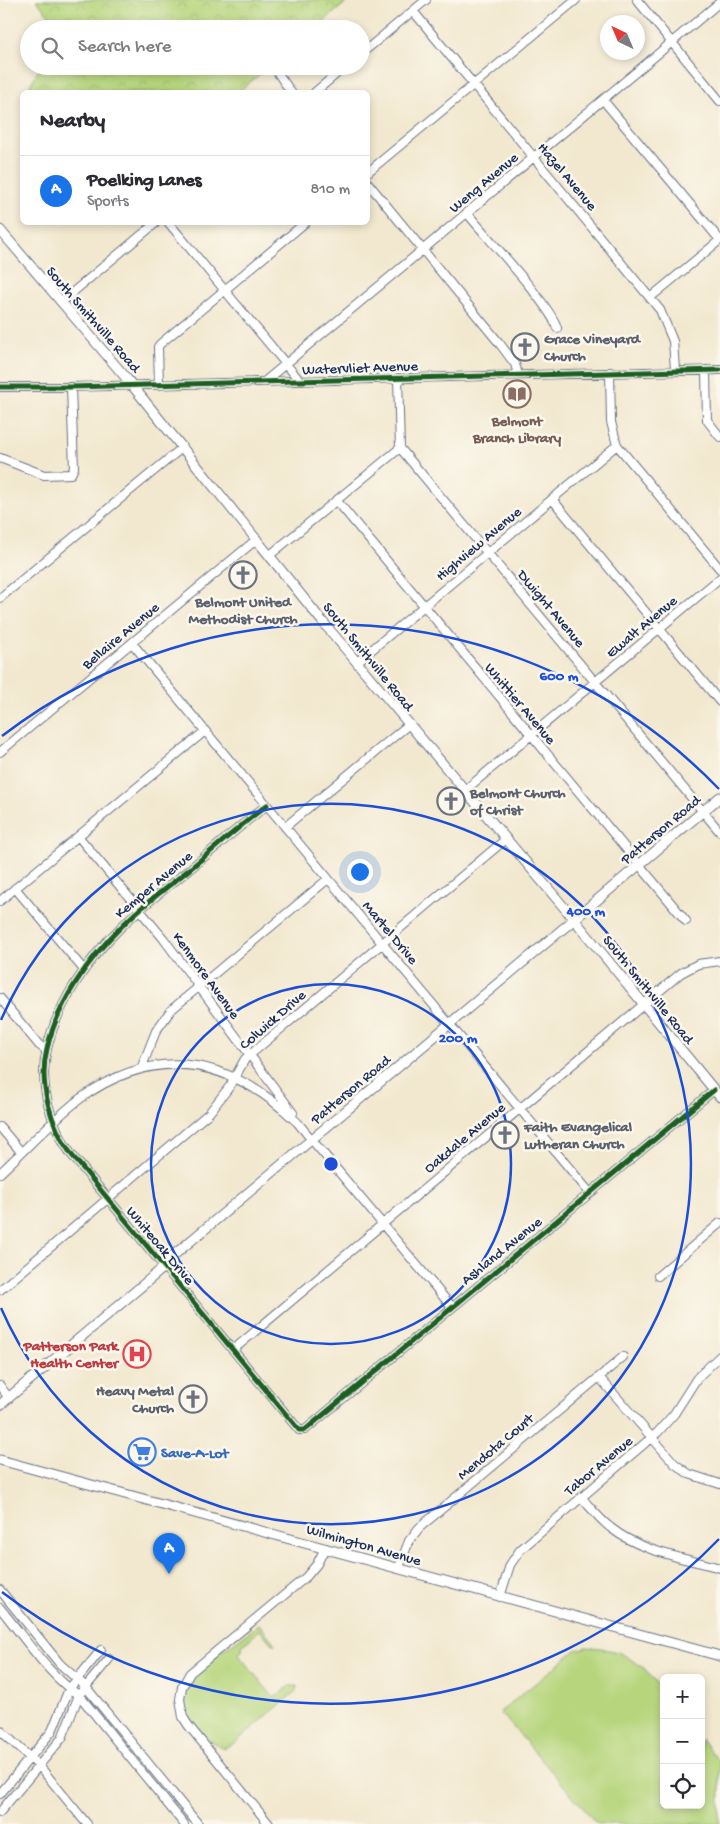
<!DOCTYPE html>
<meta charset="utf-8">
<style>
body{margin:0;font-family:"Gochi Hand",sans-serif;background:#f7f7f7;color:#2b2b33}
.controls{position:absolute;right:15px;bottom:15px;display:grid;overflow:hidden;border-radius:8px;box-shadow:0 2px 8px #0003}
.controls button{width:45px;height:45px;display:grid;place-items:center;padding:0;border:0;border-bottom:1px solid #e1e1e2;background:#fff;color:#2b2b33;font:25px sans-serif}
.compass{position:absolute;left:600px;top:15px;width:45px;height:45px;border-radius:50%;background:#fff;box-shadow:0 2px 8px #0003;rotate:316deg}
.you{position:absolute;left:359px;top:871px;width:18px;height:18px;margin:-12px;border:4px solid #fff;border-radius:50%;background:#1a73e8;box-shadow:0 0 0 8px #1a73e833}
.badge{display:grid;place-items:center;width:32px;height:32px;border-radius:50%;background:#1a73e8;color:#fff;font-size:16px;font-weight:700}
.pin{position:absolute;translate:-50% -41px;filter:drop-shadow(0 1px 2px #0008)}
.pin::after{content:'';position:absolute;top:26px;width:18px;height:15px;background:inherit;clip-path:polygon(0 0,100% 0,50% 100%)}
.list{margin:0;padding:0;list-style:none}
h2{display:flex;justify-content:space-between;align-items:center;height:65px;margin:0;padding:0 20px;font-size:21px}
h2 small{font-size:16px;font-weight:400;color:#7c7c81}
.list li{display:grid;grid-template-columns:32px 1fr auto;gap:15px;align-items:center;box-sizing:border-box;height:70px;padding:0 20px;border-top:1px solid #e1e1e2}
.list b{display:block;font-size:19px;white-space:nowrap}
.list p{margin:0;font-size:16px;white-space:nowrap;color:#7c7c81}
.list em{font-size:16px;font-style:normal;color:#7c7c81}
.icon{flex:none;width:28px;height:28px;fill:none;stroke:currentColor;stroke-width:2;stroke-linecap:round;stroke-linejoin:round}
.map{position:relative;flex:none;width:720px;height:1824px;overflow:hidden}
.search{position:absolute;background:#fff;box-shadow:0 2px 8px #0003;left:20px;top:20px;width:350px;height:55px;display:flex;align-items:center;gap:12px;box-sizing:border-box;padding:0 18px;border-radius:28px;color:#7c7c81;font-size:19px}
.panel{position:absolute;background:#fff;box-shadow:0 2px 8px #0003;left:20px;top:90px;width:350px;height:135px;border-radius:8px}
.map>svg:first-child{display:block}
.grass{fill:#b6d57c;stroke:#68826d}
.park{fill:url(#park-crowns);stroke:#68826d}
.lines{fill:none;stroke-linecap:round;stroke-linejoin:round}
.minor-casing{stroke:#667086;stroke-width:10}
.major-casing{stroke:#667086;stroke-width:11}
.minor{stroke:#fff;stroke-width:8}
.major{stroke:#fff;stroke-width:9}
.cycleway-casing{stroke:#fbf7ec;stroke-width:8}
.cycleway{stroke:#1b5e20;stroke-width:5}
.ring{fill:none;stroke:#1d4ed8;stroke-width:2.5}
.labels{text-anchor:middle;stroke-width:5;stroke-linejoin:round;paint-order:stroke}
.street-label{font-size:15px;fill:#1b2f5e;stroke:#fbf7ec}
.worship-label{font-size:15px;font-weight:bold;fill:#5b616d;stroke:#fbf7ec;text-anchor:start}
.education-label{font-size:15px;font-weight:bold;fill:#785e54;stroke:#fbf7ec}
.health-label{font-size:15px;font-weight:bold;fill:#be3a42;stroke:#fbf7ec;text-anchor:end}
.shop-label{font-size:15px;font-weight:bold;fill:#366cbe;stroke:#fbf7ec;text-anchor:start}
.centre{fill:#1d4ed8;stroke:#fbf7ec;stroke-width:2.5}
.ring-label{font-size:15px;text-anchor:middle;font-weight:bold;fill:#1d4ed8;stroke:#fbf7ec;stroke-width:5;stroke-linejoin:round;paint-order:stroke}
</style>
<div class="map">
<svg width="720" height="1824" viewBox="0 0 720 1824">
<defs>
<pattern id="park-crowns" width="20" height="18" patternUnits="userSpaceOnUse" patternTransform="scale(1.25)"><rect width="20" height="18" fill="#b6d57c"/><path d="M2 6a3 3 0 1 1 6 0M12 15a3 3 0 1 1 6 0" fill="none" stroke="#9cb76e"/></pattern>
</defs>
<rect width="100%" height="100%" fill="#fbf7ec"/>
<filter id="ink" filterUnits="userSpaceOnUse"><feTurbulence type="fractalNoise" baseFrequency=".02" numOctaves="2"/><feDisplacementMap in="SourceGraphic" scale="10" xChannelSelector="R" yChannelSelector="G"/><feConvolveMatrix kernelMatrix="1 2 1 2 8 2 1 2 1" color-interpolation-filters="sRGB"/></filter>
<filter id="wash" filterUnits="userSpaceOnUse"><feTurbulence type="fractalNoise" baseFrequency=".0096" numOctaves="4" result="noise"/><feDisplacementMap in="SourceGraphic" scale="20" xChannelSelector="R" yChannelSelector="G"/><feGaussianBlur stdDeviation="1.12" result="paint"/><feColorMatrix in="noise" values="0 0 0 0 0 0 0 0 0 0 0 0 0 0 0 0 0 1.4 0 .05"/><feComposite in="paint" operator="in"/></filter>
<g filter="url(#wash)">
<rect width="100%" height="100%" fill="#f2e8cf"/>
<path class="grass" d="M 259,1624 L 275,1644 L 272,1644 L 260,1630 L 242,1646 L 242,1651 L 238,1654 L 274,1698 L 289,1686 L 297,1686 L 296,1691 L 236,1742 L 224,1748 C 211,1744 203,1735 195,1724 C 162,1680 230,1648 259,1624 Z
M 586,1647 L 601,1648 L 621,1653 L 644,1668 L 664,1693 L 664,1805 L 701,1805 L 701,1739 L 720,1762 L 720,1824 L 597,1824 L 500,1712 L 576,1650 Z"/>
<path class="park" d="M 36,0 L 349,0 L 315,29 L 61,29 Z
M 41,66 L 270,66 L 238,92 L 26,92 Z"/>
</g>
<g filter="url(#ink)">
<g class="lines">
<g class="minor-casing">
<path id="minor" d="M 637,0 L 720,101
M 413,11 L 660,310 L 673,341 L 675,370
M 361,54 L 426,0
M 273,66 L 291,92
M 315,92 L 346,66
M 603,100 L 720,240
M 368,172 L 576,0
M 368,183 L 500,344 L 515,364 L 518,375
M 467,213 C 484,234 552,307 557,328
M 168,222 L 300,381
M 651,297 L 720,240
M 61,302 L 157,222
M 706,370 L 707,420 L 720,437
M 610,372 L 611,422 L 617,445 L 720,569
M 264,382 L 720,2
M 159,385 L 158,347 L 160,344 L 306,222
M 0,387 L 71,387 L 720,370
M 400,448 L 720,832
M 0,458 L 44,475 L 71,474 L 74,468 L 71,387
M 552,499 L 720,702
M 337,501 L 686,921
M 270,555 L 400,448 L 398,378
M 0,598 L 183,447
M 132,643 L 590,1193
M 357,662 L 617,445
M 0,752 L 257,539
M 464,791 L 720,578
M 267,805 C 241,825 216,847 191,868 C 168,887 142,905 121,927 C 88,959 57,1004 47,1049 C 38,1084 51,1126 71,1154 L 299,1430 L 305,1430 L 714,1090
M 285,827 L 408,725
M 78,836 L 163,938 L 293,1113
M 15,888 L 84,970
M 0,901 L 205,731
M 0,998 L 39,1045 L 46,1050
M 141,1069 L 156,1031 L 171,1010 L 328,879
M 0,1127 L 21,1152
M 0,1173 C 27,1148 52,1120 81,1098 C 159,1043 231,1059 297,1122 L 452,1307
M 658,1276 L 720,1223
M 0,1290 L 209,1113 L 230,1086 L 245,1059 L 506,839
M 233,1350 L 681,973 L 698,964 L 720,961
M 599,1377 L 675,1464 L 689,1474 L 720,1484
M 0,1386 L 9,1398
M 581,1497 C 591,1508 599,1519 611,1528 C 641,1552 684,1558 720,1568
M 399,1567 L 409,1541 L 419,1528 L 623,1357
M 0,1590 L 60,1664 L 85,1686 L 198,1824
M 500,1597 L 510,1565 L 520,1550 L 658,1432 L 674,1414 L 697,1378 L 720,1356
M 0,1608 C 21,1633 51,1679 79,1695 L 184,1824
M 0,1730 L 40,1767 L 87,1824
M 0,1794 L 52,1731 L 69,1689 L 101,1650
M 0,1812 L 62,1738 L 79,1695 L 109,1659
M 269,1824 L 188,1725 L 183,1717 L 180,1699 L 182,1687 L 190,1673 L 306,1577 L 317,1564 L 325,1548"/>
</g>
<g class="major-casing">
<path id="major" d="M 0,230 L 127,379 L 322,621 L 573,918 L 720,1097
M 0,1405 L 163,1268 L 168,1260 L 720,797
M 0,1460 L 720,1656"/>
</g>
<use href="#minor" class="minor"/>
<use href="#major" class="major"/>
<g class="cycleway-casing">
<path id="cycleway" d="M 0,387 L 71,387 L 720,370
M 267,805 C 241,825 216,847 191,868 C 168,887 142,905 121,927 C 88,959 57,1004 47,1049 C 38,1084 51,1126 71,1154 L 299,1430 L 305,1430 L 714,1090"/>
</g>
<use href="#cycleway" class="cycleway"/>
</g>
</g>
<g class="ring">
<circle cx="331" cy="1164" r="180"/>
<path d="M1 1020A360 360 0 1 1 1 1308"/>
<path d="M719 1539A540 540 0 0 1 2 1592M2 736A540 540 0 0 1 719 789"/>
</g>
<defs>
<g id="church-ring" transform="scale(1.4375)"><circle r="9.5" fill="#fbf7ec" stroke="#6b7280" stroke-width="1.5"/><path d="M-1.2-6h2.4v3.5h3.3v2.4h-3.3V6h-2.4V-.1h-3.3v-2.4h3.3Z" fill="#6b7280"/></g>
<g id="library-ring" transform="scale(1.4375)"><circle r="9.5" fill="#fbf7ec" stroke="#8d6e63" stroke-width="1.5"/><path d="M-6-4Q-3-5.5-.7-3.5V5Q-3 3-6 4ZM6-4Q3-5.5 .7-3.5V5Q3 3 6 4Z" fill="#8d6e63"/></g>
<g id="hospital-ring" transform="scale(1.4375)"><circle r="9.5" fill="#fbf7ec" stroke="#e0444e" stroke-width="1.5"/><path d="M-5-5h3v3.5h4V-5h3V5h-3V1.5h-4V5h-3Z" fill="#e0444e"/></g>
<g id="supermarket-ring" transform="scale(1.4375)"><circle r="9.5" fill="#fbf7ec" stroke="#3f7fe0" stroke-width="1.5"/><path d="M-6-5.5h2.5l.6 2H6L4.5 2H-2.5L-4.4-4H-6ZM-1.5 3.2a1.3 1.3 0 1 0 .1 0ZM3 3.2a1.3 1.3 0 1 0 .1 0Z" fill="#3f7fe0"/></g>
</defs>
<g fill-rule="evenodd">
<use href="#church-ring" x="525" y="347"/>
<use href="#library-ring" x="517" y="394"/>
<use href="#church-ring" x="243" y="575"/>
<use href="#church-ring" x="451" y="801"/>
<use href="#church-ring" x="505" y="1135"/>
<use href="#hospital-ring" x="137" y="1354"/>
<use href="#church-ring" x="193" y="1399"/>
<use href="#supermarket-ring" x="142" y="1452"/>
</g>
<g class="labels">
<g class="street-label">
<text transform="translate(568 176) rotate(50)" y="5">Hazel Avenue</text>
<text transform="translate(483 182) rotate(-40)" y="5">Weng Avenue</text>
<text transform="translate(94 319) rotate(49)" y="5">South Smithville Road</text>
<text transform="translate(360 367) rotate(-2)" y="5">Watervliet Avenue</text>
<text transform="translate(478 543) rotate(-40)" y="5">Highview Avenue</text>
<text transform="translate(552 608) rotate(50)" y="5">Dwight Avenue</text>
<text transform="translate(641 626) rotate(-40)" y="5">Ewalt Avenue</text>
<text transform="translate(120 635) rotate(-40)" y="5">Bellaire Avenue</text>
<text transform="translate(369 656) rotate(51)" y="5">South Smithville Road</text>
<text transform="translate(521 703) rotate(50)" y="5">Whittier Avenue</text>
<text transform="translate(660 829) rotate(-40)" y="5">Patterson Road</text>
<text transform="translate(153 884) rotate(-40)" y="5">Kemper Avenue</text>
<text transform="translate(391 932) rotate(50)" y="5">Martel Drive</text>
<text transform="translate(207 975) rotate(54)" y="5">Kenmore Avenue</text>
<text transform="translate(649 989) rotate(51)" y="5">South Smithville Road</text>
<text transform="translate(272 1019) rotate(-41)" y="5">Colwick Drive</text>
<text transform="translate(350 1089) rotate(-40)" y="5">Patterson Road</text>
<text transform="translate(464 1137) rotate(-40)" y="5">Oakdale Avenue</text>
<text transform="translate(161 1245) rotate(50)" y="5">Whiteoak Drive</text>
<text transform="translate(501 1250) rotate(-39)" y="5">Ashland Avenue</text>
<text transform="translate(495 1446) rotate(-40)" y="5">Mendota Court</text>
<text transform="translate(598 1465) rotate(-40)" y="5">Tabor Avenue</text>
<text transform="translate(364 1544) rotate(16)" y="5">Wilmington Avenue</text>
</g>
<g class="worship-label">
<text x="544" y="343">Grace Vineyard<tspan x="544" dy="17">Church</tspan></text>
<text x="243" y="606" text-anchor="middle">Belmont United<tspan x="243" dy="17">Methodist Church</tspan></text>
<text x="470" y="797">Belmont Church<tspan x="470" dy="17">of Christ</tspan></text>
<text x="524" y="1131">Faith Evangelical<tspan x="524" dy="17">Lutheran Church</tspan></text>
<text x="174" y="1395" text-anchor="end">Heavy Metal<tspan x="174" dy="17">Church</tspan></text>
</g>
<g class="education-label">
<text x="517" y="425">Belmont<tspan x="517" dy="17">Branch Library</tspan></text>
</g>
<g class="health-label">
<text x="118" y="1350">Patterson Park<tspan x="118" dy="17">Health Center</tspan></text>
</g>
<g class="shop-label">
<text x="161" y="1457">Save-A-Lot</text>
</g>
</g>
<circle cx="331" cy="1164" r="8" class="centre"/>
<g class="ring-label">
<text x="559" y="680">600 m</text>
<text x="586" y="915">400 m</text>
<text x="458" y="1042">200 m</text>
</g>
</svg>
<div class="controls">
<button>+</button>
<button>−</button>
<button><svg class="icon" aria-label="locate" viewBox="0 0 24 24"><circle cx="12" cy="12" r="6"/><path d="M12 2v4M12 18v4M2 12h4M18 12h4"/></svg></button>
</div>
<svg class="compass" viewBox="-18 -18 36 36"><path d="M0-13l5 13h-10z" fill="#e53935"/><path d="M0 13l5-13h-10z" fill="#7c7c81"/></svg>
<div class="you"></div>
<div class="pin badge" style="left:169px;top:1574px">A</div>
<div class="search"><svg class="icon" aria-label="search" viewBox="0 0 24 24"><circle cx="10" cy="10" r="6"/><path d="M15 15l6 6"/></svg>Search here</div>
<section class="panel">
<h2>Nearby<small></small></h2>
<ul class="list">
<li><span class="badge">A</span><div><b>Poelking Lanes</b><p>Sports</p></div><em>810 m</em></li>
</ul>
</section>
</div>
